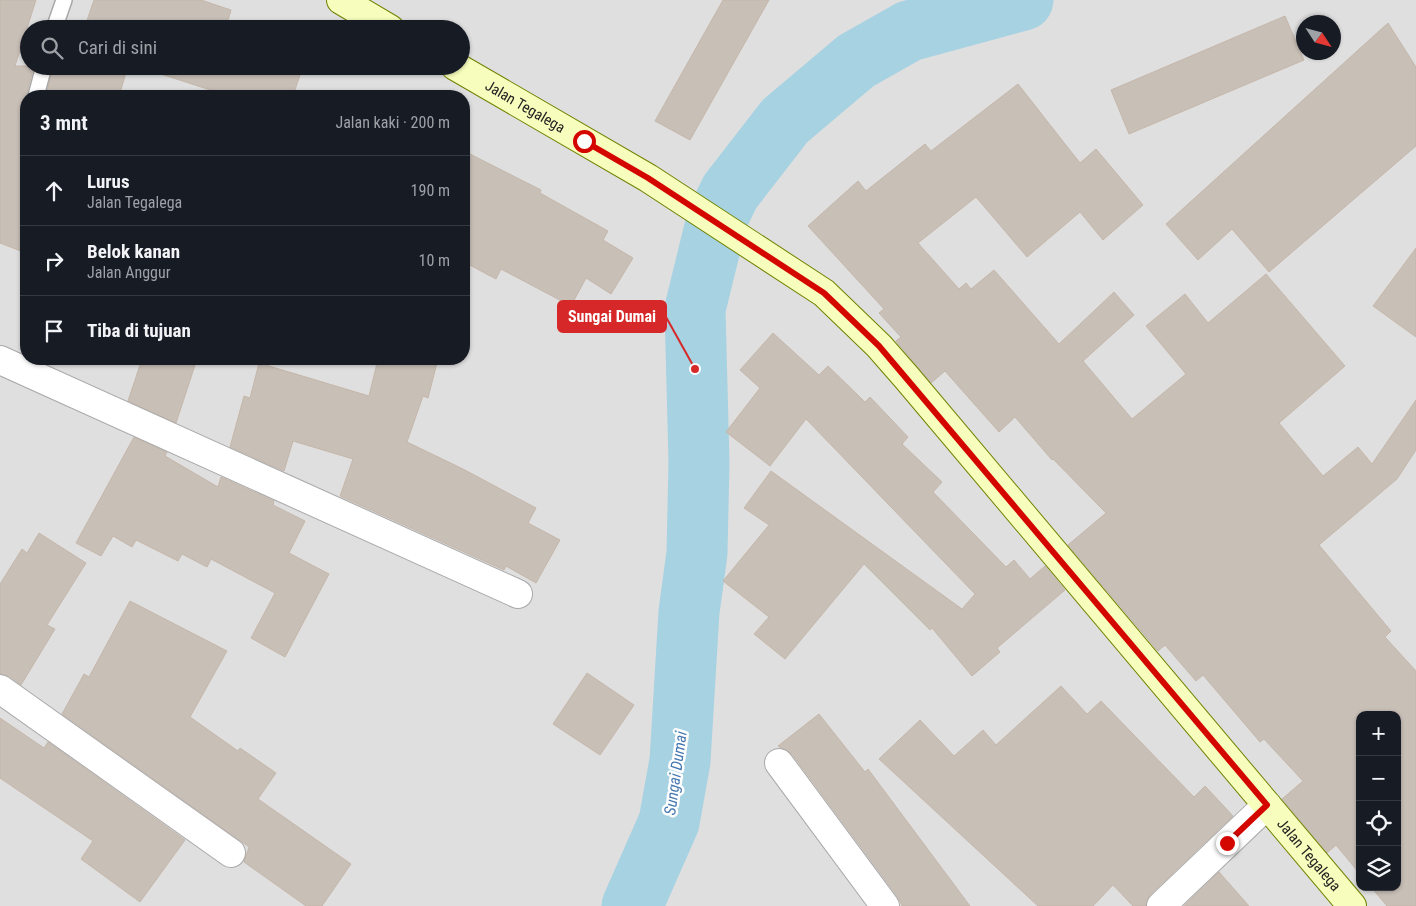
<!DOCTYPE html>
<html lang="id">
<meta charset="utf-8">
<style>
body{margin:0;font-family:"Roboto Condensed",sans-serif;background:#242831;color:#f1f3f6}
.controls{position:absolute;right:15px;bottom:15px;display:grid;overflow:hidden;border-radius:10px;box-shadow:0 1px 4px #0004}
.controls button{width:45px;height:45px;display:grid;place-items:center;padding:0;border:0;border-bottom:1px solid #363941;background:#171b24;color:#f1f3f6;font:25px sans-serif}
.compass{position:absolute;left:1296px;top:15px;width:45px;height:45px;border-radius:50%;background:#171b24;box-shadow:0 1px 4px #0004;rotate:126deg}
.stop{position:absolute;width:15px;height:15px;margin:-11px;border:4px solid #d40700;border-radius:50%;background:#fff}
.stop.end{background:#d40700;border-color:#fff;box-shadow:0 1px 5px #0008}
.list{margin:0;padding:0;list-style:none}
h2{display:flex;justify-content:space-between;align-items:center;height:65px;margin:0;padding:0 20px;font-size:21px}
h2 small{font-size:16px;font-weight:400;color:#9ea1a6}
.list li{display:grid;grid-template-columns:32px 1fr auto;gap:15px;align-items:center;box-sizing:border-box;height:70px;padding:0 20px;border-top:1px solid #363941}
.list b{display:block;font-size:19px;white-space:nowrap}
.list p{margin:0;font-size:16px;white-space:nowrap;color:#9ea1a6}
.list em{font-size:16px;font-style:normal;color:#9ea1a6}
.icon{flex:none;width:28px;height:28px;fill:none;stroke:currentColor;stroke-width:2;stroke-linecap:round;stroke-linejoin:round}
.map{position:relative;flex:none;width:1416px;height:906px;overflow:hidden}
.search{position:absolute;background:#171b24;box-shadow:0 1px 4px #0004;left:20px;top:20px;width:450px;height:55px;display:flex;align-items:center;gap:12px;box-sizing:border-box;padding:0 18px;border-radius:28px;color:#9ea1a6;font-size:19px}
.panel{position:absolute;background:#171b24;box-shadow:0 1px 4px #0004;left:20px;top:90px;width:450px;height:275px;border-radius:20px}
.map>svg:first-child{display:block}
.residential{fill:#e0dfdf;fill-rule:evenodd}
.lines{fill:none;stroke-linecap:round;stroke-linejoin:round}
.river{stroke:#a7d2e1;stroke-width:61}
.building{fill:#c8bfb7;stroke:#c5b7aa}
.lane-casing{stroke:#a9a9a9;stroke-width:18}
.street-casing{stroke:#a9a9a9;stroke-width:30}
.secondary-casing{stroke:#6f8200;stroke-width:30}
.lane{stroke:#fff;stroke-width:15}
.street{stroke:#fff;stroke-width:28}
.secondary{stroke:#f7fdbc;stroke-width:28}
.route{stroke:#d40700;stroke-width:6}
.labels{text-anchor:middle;stroke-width:5;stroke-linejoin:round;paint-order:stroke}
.street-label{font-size:15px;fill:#222;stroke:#fff}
.water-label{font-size:16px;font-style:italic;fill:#4577b0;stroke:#fff}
.leader{fill:none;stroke:#d62828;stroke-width:2}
.callout-dot{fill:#d62828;stroke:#fff;stroke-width:2}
.callout{fill:#d62828;stroke:#d62828;stroke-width:2}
.callout-label{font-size:16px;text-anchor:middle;font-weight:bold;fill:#fff}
</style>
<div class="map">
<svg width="1416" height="906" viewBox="0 0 1416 906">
<rect width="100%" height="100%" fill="#f2efe8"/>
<path class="residential" d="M 0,0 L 1416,0 L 1416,906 L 0,906 ZM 1304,22 L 1334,22 L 1334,52 L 1304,52 ZM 29,29 L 461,29 L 461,66 L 29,66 ZM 26,96 L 464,96 L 464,359 L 26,359 ZM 1360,715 L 1397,715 L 1397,887 L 1360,887 Z"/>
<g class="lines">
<path class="river" d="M 632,906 L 669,822 L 680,761 L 689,612 L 697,553 L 699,462 L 695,309 L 717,219 L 730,192 L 785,121 L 856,61 L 909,31 L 1023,0"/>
</g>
<path class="building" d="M 0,0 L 36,0 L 15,66 L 34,66 L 26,96 L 26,112 L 20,140 L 26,142 L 26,253 L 0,243 Z
M 94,0 L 201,0 L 231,10 L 227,24 L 243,29 L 84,29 Z
M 723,0 L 769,0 L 690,140 L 655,121 Z
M 1285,16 L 1304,60 L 1129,134 L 1111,90 Z
M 1388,23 L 1416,67 L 1416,146 L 1269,272 L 1232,229 L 1198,260 L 1166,224 Z
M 53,66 L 128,66 L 119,96 L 46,96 Z
M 136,66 L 303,66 L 293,96 L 229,96 Z
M 1018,84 L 1080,163 L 1096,149 L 1143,205 L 1103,240 L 1080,212 L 1027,257 L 976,197 L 918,243 L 959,289 L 966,283 L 971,289 L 994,270 L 1059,344 L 1114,292 L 1134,315 L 1083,361 L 1132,419 L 1186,374 L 1146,326 L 1185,294 L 1208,323 L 1266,274 L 1345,366 L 1279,423 L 1323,476 L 1358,447 L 1372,464 L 1416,400 L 1416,450 L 1397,479 L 1319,545 L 1391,631 L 1385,637 L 1416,671 L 1416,906 L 1387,906 L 1371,887 L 1397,887 L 1397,715 L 1360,715 L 1360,874 L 1336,845 L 1327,853 L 1282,799 L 1303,781 L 1264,739 L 1260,742 L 1203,675 L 1196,681 L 1165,645 L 1158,651 L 1068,545 L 1106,513 L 1053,459 L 1052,460 L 1015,417 L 999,432 L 945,371 L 931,383 L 896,341 L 901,337 L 879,313 L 884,309 L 808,226 L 858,181 L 866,191 L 925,144 L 931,151 Z
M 464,151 L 541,190 L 540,193 L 608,231 L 603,240 L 633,258 L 611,294 L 586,278 L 571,306 L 501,269 L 496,279 L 464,262 Z
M 1416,248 L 1416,337 L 1373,306 Z
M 773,333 L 819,375 L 828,366 L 865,402 L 870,397 L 908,437 L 902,444 L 942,482 L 933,492 L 1006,567 L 1014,560 L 1030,579 L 1045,566 L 1065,590 L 997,648 L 1000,652 L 972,676 L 932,628 L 930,630 L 864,564 L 785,659 L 754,634 L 769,617 L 723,581 L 769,525 L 744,508 L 771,471 L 962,609 L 975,594 L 806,419 L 770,466 L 726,432 L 760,388 L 740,370 Z
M 142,359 L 197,359 L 176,423 L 128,401 Z
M 378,359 L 438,359 L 428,398 L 423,396 L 407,442 L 463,469 L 536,508 L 528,523 L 560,540 L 536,583 L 506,566 L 504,570 L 340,496 L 353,459 L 293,441 L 284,471 L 230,447 L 244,396 L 250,398 L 259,363 L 369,396 Z
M 134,437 L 167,452 L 165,456 L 218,487 L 221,477 L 274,501 L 273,505 L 305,521 L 289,553 L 329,574 L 285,657 L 251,638 L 275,593 L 211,559 L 207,567 L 182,554 L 178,561 L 136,540 L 132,547 L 113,536 L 101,556 L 76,543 Z
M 39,533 L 86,563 L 47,625 L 55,629 L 21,685 L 9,676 L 0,674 L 0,584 L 22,549 L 27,553 Z
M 130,601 L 227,651 L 190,717 L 238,751 L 240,748 L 276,773 L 258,799 L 351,864 L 322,906 L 306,906 L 244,862 L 249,847 L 62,714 L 84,674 L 89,677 Z
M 587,673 L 634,705 L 600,755 L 553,724 Z
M 1061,686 L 1087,714 L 1101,701 L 1194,797 L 1205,786 L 1233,816 L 1150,895 L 1146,906 L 1133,906 L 1113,885 L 1093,906 L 1038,906 L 879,759 L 920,720 L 954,756 L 983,730 L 996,745 Z
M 819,714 L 865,772 L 868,769 L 970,906 L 902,906 L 898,897 L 792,754 L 778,746 Z
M 0,718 L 44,748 L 48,742 L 185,840 L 140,902 L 81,859 L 93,841 L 0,778 Z
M 1219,872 L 1249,906 L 1184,906 Z"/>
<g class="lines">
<g class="lane-casing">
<path id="lane" d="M 54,29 L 64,0
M 36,96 L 44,66"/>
</g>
<g class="street-casing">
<path id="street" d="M 0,360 L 518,594
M 0,689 L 231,853
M 779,763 L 885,906
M 1161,906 L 1267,805"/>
</g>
<g class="secondary-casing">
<g id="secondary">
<path d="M 341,0 L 390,29"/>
<path id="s1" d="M 455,66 L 648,178 L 824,293 L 879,346 L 907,378 L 1352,906"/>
</g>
</g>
<use href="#lane" class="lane"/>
<use href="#street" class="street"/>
<use href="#secondary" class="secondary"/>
</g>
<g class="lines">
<path class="route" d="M 584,141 L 648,178 L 824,293 L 879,346 L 1267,805 L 1227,843"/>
</g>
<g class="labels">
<g class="street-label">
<text dy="5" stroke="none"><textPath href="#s1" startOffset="81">Jalan Tegalega</textPath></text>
<text dy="5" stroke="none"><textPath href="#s1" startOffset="1176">Jalan Tegalega</textPath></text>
</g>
<g class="water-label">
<text transform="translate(675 773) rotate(-82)" y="6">Sungai Dumai</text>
</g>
</g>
<path class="leader" d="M695 369L666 317"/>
<circle class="callout-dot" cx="695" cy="369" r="5"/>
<rect class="callout" x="558" y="301" width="108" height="31" rx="5"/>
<g class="callout-label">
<text x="612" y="322">Sungai Dumai</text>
</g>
</svg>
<div class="controls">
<button>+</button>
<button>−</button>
<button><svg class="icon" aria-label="locate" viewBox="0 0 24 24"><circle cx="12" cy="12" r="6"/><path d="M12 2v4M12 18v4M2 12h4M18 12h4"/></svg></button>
<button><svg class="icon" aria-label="layers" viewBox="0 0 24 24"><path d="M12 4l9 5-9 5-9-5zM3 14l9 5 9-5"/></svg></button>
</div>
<svg class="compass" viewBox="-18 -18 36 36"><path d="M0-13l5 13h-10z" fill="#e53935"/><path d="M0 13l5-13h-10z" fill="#9ea1a6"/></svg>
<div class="stop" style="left:584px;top:141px"></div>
<div class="stop end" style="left:1227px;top:843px"></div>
<div class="search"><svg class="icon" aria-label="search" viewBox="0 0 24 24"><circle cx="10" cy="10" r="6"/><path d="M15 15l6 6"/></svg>Cari di sini</div>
<section class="panel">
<h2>3 mnt<small>Jalan kaki · 200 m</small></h2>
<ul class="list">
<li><svg class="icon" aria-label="ahead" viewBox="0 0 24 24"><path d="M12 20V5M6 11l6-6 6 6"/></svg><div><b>Lurus</b><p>Jalan Tegalega</p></div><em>190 m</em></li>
<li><svg class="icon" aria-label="right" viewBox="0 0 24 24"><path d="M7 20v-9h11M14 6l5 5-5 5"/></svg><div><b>Belok kanan</b><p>Jalan Anggur</p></div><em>10 m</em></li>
<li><svg class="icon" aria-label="arrive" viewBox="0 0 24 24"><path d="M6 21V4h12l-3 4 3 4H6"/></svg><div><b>Tiba di tujuan</b></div></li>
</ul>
</section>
</div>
